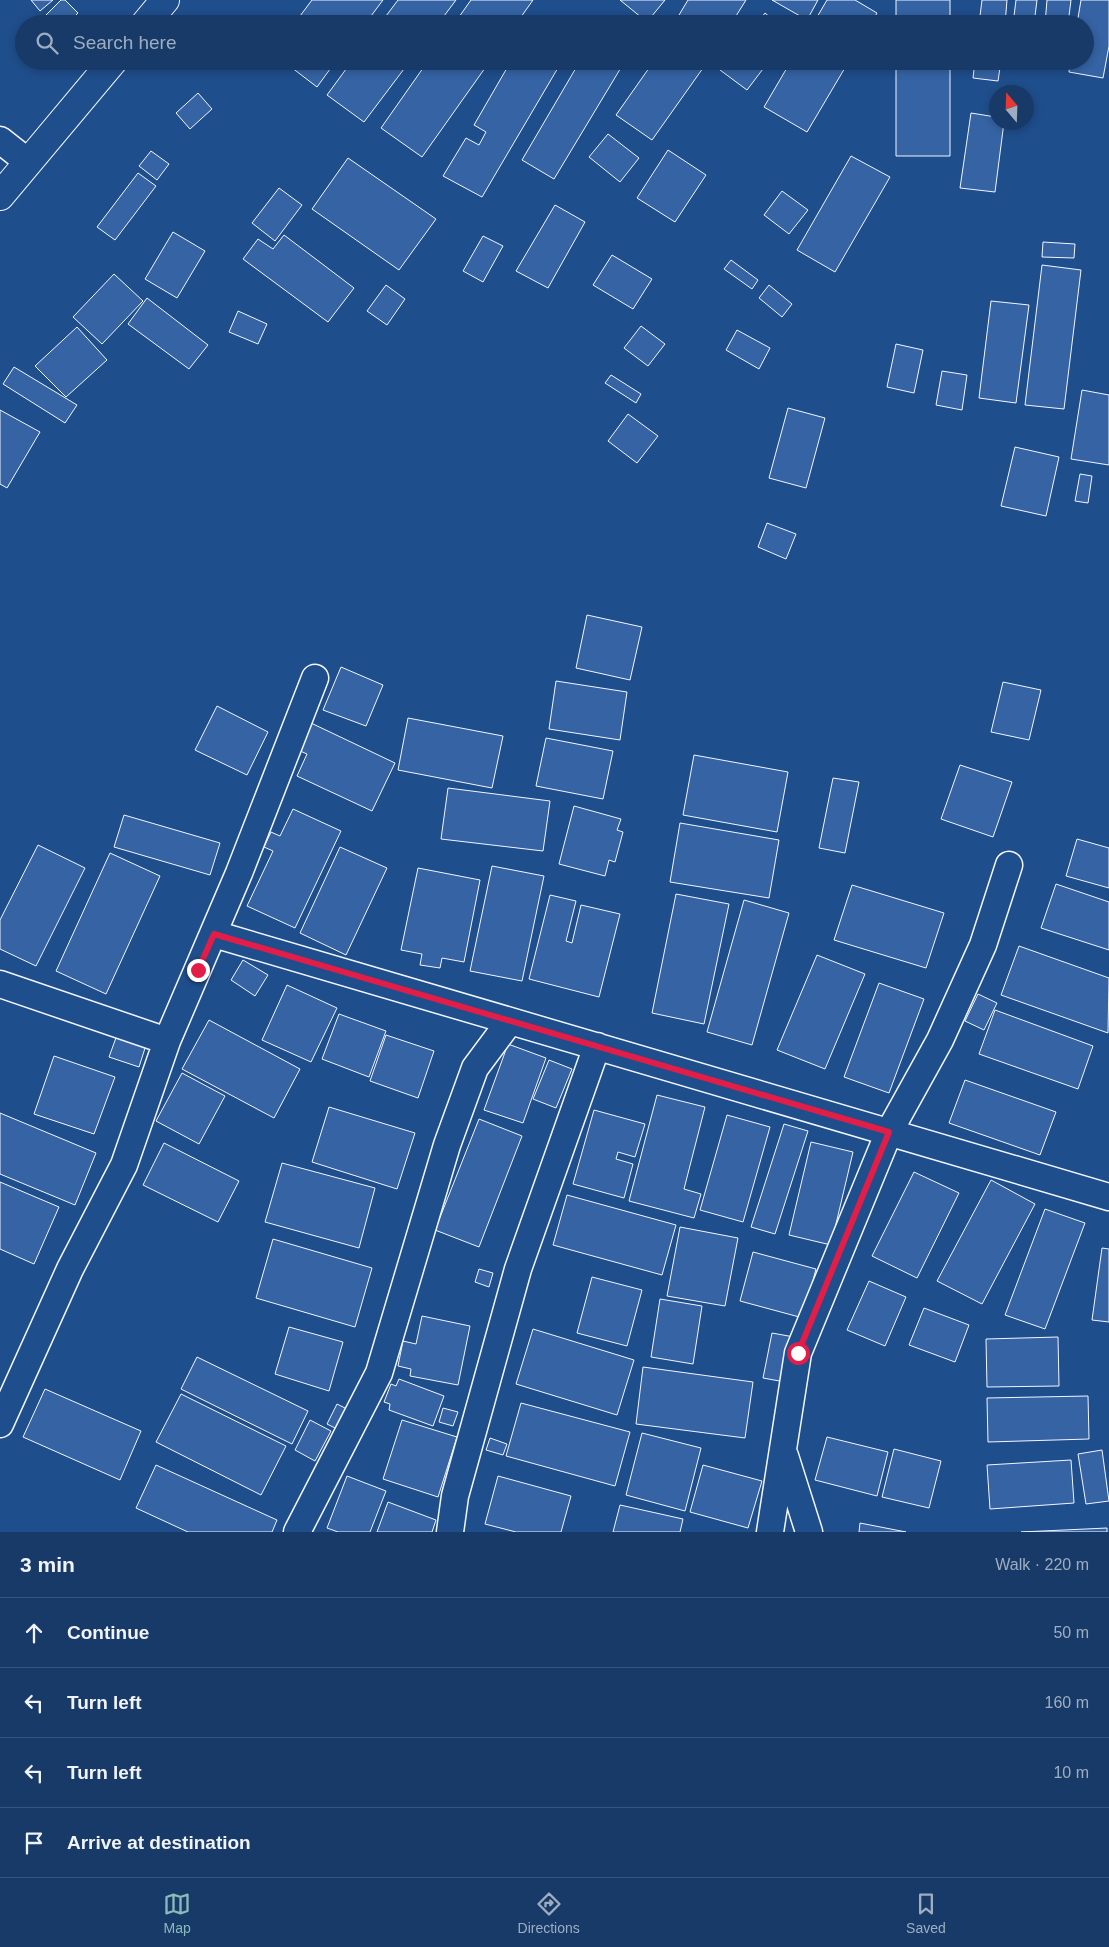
<!DOCTYPE html>
<meta charset="utf-8">
<style>
body{margin:0;font-family:Helvetica,sans-serif;background:#20416f;color:#f1f3f6}
.compass{position:absolute;left:989px;top:85px;width:45px;height:45px;border-radius:50%;background:#173a69;box-shadow:0 2px 8px #0003;rotate:341deg}
.stop{position:absolute;width:15px;height:15px;margin:-11px;border:4px solid #e11d48;border-radius:50%;background:#fff}
.stop.end{background:#e11d48;border-color:#fff;box-shadow:0 1px 5px #0008}
.list{margin:0;padding:0;list-style:none}
h2{display:flex;justify-content:space-between;align-items:center;height:65px;margin:0;padding:0 20px;font-size:21px}
h2 small{font-size:16px;font-weight:400;color:#9eadc0}
.list li{display:grid;grid-template-columns:32px 1fr auto;gap:15px;align-items:center;box-sizing:border-box;height:70px;padding:0 20px;border-top:1px solid #36547d}
.list b{display:block;font-size:19px;white-space:nowrap}
.list em{font-size:16px;font-style:normal;color:#9eadc0}
.icon{flex:none;width:28px;height:28px;fill:none;stroke:currentColor;stroke-width:2;stroke-linecap:round;stroke-linejoin:round}
.map{position:relative;flex:none;width:1109px;height:1532px;overflow:hidden}
.search{position:absolute;background:#173a69;box-shadow:0 2px 8px #0003;left:15px;right:15px;top:15px;height:55px;display:flex;align-items:center;gap:12px;box-sizing:border-box;padding:0 18px;border-radius:28px;color:#9eadc0;font-size:19px}
.sheet{height:345px;background:#173a69}
nav{display:flex;justify-content:space-around;align-items:center;box-sizing:border-box;height:70px;border-top:1px solid #36547d;background:#173a69;font-size:14px;color:#9eadc0}
nav a{display:grid;justify-items:center;gap:2px}
nav .on{color:#8bbbb9}
.map>svg:first-child{display:block}
.building{fill:#3563a3;stroke:#f2f6ff}
.lines{fill:none;stroke-linecap:round;stroke-linejoin:round}
.street-casing{stroke:#f2f6ff;stroke-width:29}
.secondary-casing{stroke:#f2f6ff;stroke-width:30}
.street{stroke:#1f4e8c;stroke-width:26}
.secondary{stroke:#1f4e8c;stroke-width:28}
.route{stroke:#e11d48;stroke-width:6}
</style>
<div class="map">
<svg width="1109" height="1532" viewBox="0 0 1109 1532">
<rect width="100%" height="100%" fill="#1f4e8c"/>
<path class="building" d="M 31,0 L 53,0 L 40,11 Z
M 61,0 L 65,0 L 78,13 L 67,24 L 55,24 L 46,15 Z
M 312,0 L 383,0 L 365,24 L 294,24 Z
M 398,0 L 456,0 L 438,24 L 380,24 Z
M 471,0 L 533,0 L 516,24 L 454,24 Z
M 620,0 L 665,0 L 647,22 Z
M 688,0 L 746,0 L 731,24 L 682,24 L 676,20 Z
M 772,0 L 818,0 L 807,20 Z
M 827,0 L 855,0 L 877,13 L 871,24 L 813,24 Z
M 896,0 L 950,0 L 950,24 L 896,24 Z
M 982,0 L 1007,0 L 1005,24 L 979,24 Z
M 1016,0 L 1037,0 L 1034,24 L 1013,24 Z
M 1047,0 L 1071,0 L 1068,24 L 1045,24 Z
M 1081,0 L 1109,0 L 1109,46 L 1103,78 L 1069,72 L 1070,61 L 1085,61 L 1085,24 L 1077,24 Z
M 765,13 L 778,24 L 756,24 Z
M 283,61 L 336,61 L 317,87 Z
M 352,61 L 410,61 L 364,122 L 327,95 Z
M 428,61 L 490,61 L 422,157 L 381,128 Z
M 511,61 L 562,61 L 482,197 L 443,176 L 466,138 L 479,145 L 486,132 L 474,125 Z
M 580,61 L 625,61 L 554,179 L 522,160 Z
M 654,61 L 708,61 L 652,140 L 616,115 Z
M 727,61 L 769,61 L 747,90 L 720,70 Z
M 791,61 L 849,61 L 807,132 L 764,107 Z
M 896,61 L 950,61 L 950,156 L 896,156 Z
M 975,61 L 1001,61 L 998,81 L 973,78 Z
M 1008,61 L 1029,61 L 1028,66 L 1008,63 Z
M 1040,61 L 1064,61 L 1063,66 L 1040,64 Z
M 198,93 L 212,109 L 190,129 L 176,113 Z
M 971,113 L 996,117 L 996,122 L 1004,122 L 995,192 L 960,188 Z
M 608,134 L 639,158 L 620,182 L 589,157 Z
M 668,150 L 706,175 L 675,222 L 637,198 Z
M 151,151 L 169,164 L 157,180 L 139,166 Z
M 851,156 L 890,177 L 835,272 L 797,250 Z
M 348,158 L 436,219 L 399,270 L 312,209 Z
M 138,173 L 156,186 L 115,240 L 97,227 Z
M 279,188 L 302,205 L 275,241 L 252,223 Z
M 782,191 L 808,210 L 789,234 L 764,215 Z
M 555,205 L 585,222 L 548,288 L 516,271 Z
M 173,232 L 205,251 L 177,298 L 145,279 Z
M 284,235 L 354,288 L 328,322 L 243,259 L 258,239 L 273,249 Z
M 483,236 L 503,246 L 483,282 L 463,271 Z
M 1043,242 L 1075,244 L 1074,258 L 1042,257 Z
M 612,255 L 652,279 L 633,309 L 593,285 Z
M 731,260 L 758,280 L 752,289 L 724,269 Z
M 1042,265 L 1081,270 L 1064,409 L 1025,405 Z
M 114,274 L 143,301 L 102,344 L 73,317 Z
M 386,285 L 405,299 L 387,325 L 367,311 Z
M 769,285 L 792,304 L 782,317 L 759,298 Z
M 147,298 L 208,345 L 189,369 L 128,324 Z
M 991,301 L 1029,305 L 1016,403 L 979,398 Z
M 238,311 L 267,324 L 258,344 L 229,332 Z
M 641,326 L 665,344 L 648,366 L 624,348 Z
M 77,327 L 107,360 L 66,397 L 35,366 Z
M 737,330 L 770,348 L 759,369 L 726,350 Z
M 896,344 L 923,350 L 914,393 L 887,387 Z
M 14,367 L 77,405 L 65,423 L 3,384 Z
M 942,371 L 967,375 L 962,410 L 936,405 Z
M 611,375 L 641,394 L 636,403 L 605,383 Z
M 1082,390 L 1109,395 L 1109,465 L 1071,459 Z
M 788,408 L 825,418 L 806,488 L 769,478 Z
M 0,410 L 40,432 L 7,488 L 0,484 Z
M 628,414 L 658,436 L 637,463 L 608,441 Z
M 1015,447 L 1059,457 L 1046,516 L 1001,506 Z
M 1080,474 L 1092,476 L 1088,503 L 1075,501 Z
M 767,523 L 796,534 L 786,559 L 758,547 Z
M 587,615 L 642,627 L 630,680 L 576,668 Z
M 341,667 L 383,685 L 366,726 L 323,710 Z
M 556,681 L 627,692 L 620,740 L 549,729 Z
M 1003,682 L 1041,690 L 1029,740 L 991,732 Z
M 217,706 L 268,732 L 247,775 L 195,750 Z
M 408,718 L 503,736 L 492,788 L 398,770 Z
M 311,723 L 395,763 L 372,811 L 297,776 L 307,754 L 298,750 Z
M 546,738 L 613,751 L 603,799 L 536,786 Z
M 694,755 L 788,772 L 777,832 L 683,815 Z
M 960,765 L 1012,782 L 993,837 L 941,819 Z
M 833,778 L 859,782 L 845,853 L 819,848 Z
M 448,788 L 550,801 L 543,851 L 441,839 Z
M 574,806 L 621,819 L 617,830 L 623,832 L 615,862 L 609,860 L 605,876 L 559,864 Z
M 293,809 L 341,831 L 295,928 L 247,906 L 273,851 L 264,847 L 271,832 L 280,836 Z
M 124,815 L 220,843 L 210,875 L 114,847 Z
M 680,823 L 779,840 L 769,898 L 670,882 Z
M 1077,839 L 1109,848 L 1109,888 L 1066,876 Z
M 38,845 L 85,868 L 36,966 L 0,949 L 0,920 Z
M 340,847 L 387,868 L 346,955 L 300,933 Z
M 110,853 L 160,876 L 106,994 L 56,971 Z
M 492,866 L 544,876 L 522,981 L 470,971 Z
M 418,868 L 480,880 L 464,962 L 442,958 L 440,968 L 420,965 L 422,954 L 401,950 Z
M 1056,884 L 1109,902 L 1109,950 L 1041,928 Z
M 852,885 L 944,913 L 926,968 L 834,940 Z
M 676,894 L 729,904 L 704,1024 L 652,1013 Z
M 550,895 L 576,901 L 566,941 L 572,943 L 581,905 L 620,914 L 599,997 L 529,979 Z
M 744,900 L 789,913 L 752,1045 L 707,1032 Z
M 1019,946 L 1109,978 L 1108,1033 L 1001,995 Z
M 817,955 L 865,974 L 825,1069 L 777,1050 Z
M 243,960 L 268,975 L 255,996 L 231,980 Z
M 879,983 L 924,999 L 889,1093 L 844,1077 Z
M 287,985 L 337,1008 L 311,1062 L 262,1040 Z
M 978,994 L 997,1003 L 984,1030 L 965,1021 Z
M 995,1010 L 1093,1046 L 1078,1089 L 979,1054 Z
M 339,1014 L 386,1031 L 369,1077 L 322,1059 Z
M 209,1020 L 300,1069 L 274,1118 L 182,1069 Z
M 117,1035 L 146,1045 L 139,1067 L 109,1057 Z
M 386,1035 L 434,1051 L 418,1098 L 370,1081 Z
M 508,1044 L 546,1058 L 523,1123 L 484,1110 Z
M 54,1056 L 115,1077 L 94,1134 L 34,1114 Z
M 549,1060 L 572,1069 L 556,1108 L 533,1099 Z
M 182,1073 L 225,1096 L 199,1144 L 156,1121 Z
M 965,1080 L 1056,1112 L 1040,1155 L 949,1123 Z
M 657,1095 L 705,1107 L 684,1189 L 701,1194 L 694,1218 L 629,1201 Z
M 329,1107 L 415,1133 L 397,1189 L 312,1162 Z
M 594,1110 L 645,1124 L 635,1157 L 618,1152 L 616,1159 L 633,1164 L 624,1198 L 573,1184 Z
M 0,1113 L 96,1153 L 75,1205 L 0,1174 Z
M 727,1115 L 770,1127 L 743,1222 L 700,1210 Z
M 479,1119 L 522,1136 L 479,1247 L 435,1230 Z
M 784,1124 L 808,1131 L 775,1234 L 751,1227 Z
M 811,1142 L 853,1152 L 831,1245 L 789,1235 Z
M 164,1143 L 239,1181 L 218,1222 L 143,1185 Z
M 282,1163 L 375,1188 L 359,1248 L 265,1222 Z
M 914,1172 L 959,1193 L 917,1278 L 872,1256 Z
M 991,1180 L 1035,1204 L 982,1304 L 937,1281 Z
M 0,1182 L 59,1207 L 34,1264 L 0,1249 Z
M 567,1195 L 676,1225 L 662,1275 L 553,1245 Z
M 1045,1209 L 1085,1223 L 1045,1329 L 1005,1315 Z
M 680,1227 L 738,1238 L 725,1306 L 667,1296 Z
M 273,1239 L 372,1268 L 355,1327 L 256,1298 Z
M 1102,1248 L 1109,1249 L 1109,1322 L 1092,1320 Z
M 753,1252 L 816,1269 L 803,1318 L 740,1301 Z
M 479,1269 L 493,1273 L 489,1287 L 475,1282 Z
M 592,1277 L 642,1290 L 627,1346 L 577,1333 Z
M 869,1281 L 906,1297 L 885,1346 L 847,1330 Z
M 660,1299 L 702,1306 L 693,1364 L 651,1357 Z
M 924,1308 L 969,1325 L 955,1362 L 909,1345 Z
M 422,1316 L 470,1326 L 458,1385 L 410,1376 L 411,1369 L 398,1366 L 403,1341 L 416,1344 Z
M 289,1327 L 343,1342 L 329,1391 L 275,1374 Z
M 533,1329 L 634,1360 L 617,1415 L 516,1384 Z
M 772,1333 L 794,1337 L 785,1382 L 763,1378 Z
M 1058,1337 L 1059,1386 L 987,1387 L 986,1339 Z
M 197,1357 L 308,1411 L 292,1444 L 181,1389 Z
M 643,1367 L 753,1382 L 745,1438 L 636,1424 Z
M 399,1379 L 444,1396 L 433,1426 L 389,1410 L 390,1404 L 384,1402 L 391,1384 L 396,1386 Z
M 45,1389 L 141,1431 L 120,1480 L 23,1437 Z
M 181,1394 L 286,1446 L 261,1495 L 156,1442 Z
M 1088,1396 L 1089,1439 L 988,1442 L 987,1398 Z
M 521,1403 L 630,1432 L 615,1486 L 506,1456 Z
M 337,1404 L 351,1411 L 341,1431 L 327,1424 Z
M 443,1408 L 458,1412 L 453,1426 L 439,1422 Z
M 310,1420 L 331,1431 L 315,1461 L 295,1450 Z
M 402,1420 L 457,1437 L 438,1497 L 383,1479 Z
M 642,1433 L 701,1448 L 685,1511 L 626,1495 Z
M 827,1437 L 888,1452 L 877,1496 L 815,1480 Z
M 490,1438 L 507,1444 L 503,1455 L 486,1450 Z
M 894,1449 L 941,1461 L 929,1508 L 882,1497 Z
M 1102,1450 L 1109,1501 L 1086,1504 L 1078,1454 Z
M 1071,1460 L 1074,1503 L 990,1509 L 987,1465 Z
M 156,1465 L 277,1520 L 272,1532 L 188,1532 L 136,1508 Z
M 703,1465 L 762,1481 L 748,1528 L 690,1512 Z
M 347,1476 L 386,1491 L 370,1532 L 338,1532 L 327,1528 Z
M 498,1476 L 571,1496 L 561,1532 L 516,1532 L 485,1524 Z
M 388,1502 L 436,1520 L 432,1532 L 377,1532 Z
M 620,1505 L 683,1519 L 680,1532 L 613,1532 Z
M 860,1523 L 906,1532 L 859,1532 Z
M 1107,1528 L 1107,1532 L 1021,1532 Z"/>
<g class="lines">
<g class="street-casing">
<path id="street" d="M 0,140 L 28,162
M 214,934 L 1109,1197
M 0,984 L 167,1041
M 0,1424 L 70,1269 L 124,1165 L 167,1041 L 239,873 L 315,678
M 785,1456 L 809,1532
M 297,1532 L 379,1373 L 447,1145 L 475,1068 L 510,1021
M 450,1532 L 455,1496 L 518,1269 L 597,1046
M 770,1532 L 798,1353 L 889,1132 L 940,1040 L 983,945 L 1009,865"/>
</g>
<g class="secondary-casing">
<path id="secondary" d="M 145,24 L 165,0
M 0,196 L 113,61"/>
</g>
<use href="#street" class="street"/>
<use href="#secondary" class="secondary"/>
</g>
<g class="lines">
<path class="route" d="M 198,970 L 214,934 L 889,1132 L 798,1353"/>
</g>
</svg>
<svg class="compass" viewBox="-18 -18 36 36"><path d="M0-13l5 13h-10z" fill="#e53935"/><path d="M0 13l5-13h-10z" fill="#9eadc0"/></svg>
<div class="stop" style="left:798px;top:1353px"></div>
<div class="stop end" style="left:198px;top:970px"></div>
<div class="search"><svg class="icon" aria-label="search" viewBox="0 0 24 24"><circle cx="10" cy="10" r="6"/><path d="M15 15l6 6"/></svg>Search here</div>
</div>
<section class="sheet">
<h2>3 min<small>Walk · 220 m</small></h2>
<ul class="list">
<li><svg class="icon" aria-label="ahead" viewBox="0 0 24 24"><path d="M12 20V5M6 11l6-6 6 6"/></svg><div><b>Continue</b></div><em>50 m</em></li>
<li><svg class="icon" aria-label="left" viewBox="0 0 24 24"><path d="M17 20v-9H6M10 6l-5 5 5 5"/></svg><div><b>Turn left</b></div><em>160 m</em></li>
<li><svg class="icon" aria-label="left" viewBox="0 0 24 24"><path d="M17 20v-9H6M10 6l-5 5 5 5"/></svg><div><b>Turn left</b></div><em>10 m</em></li>
<li><svg class="icon" aria-label="arrive" viewBox="0 0 24 24"><path d="M6 21V4h12l-3 4 3 4H6"/></svg><div><b>Arrive at destination</b></div></li>
</ul>
</section>
<nav>
<a class="on"><svg class="icon" aria-label="map" viewBox="0 0 24 24"><path d="M3 6l6-2 6 2 6-2v14l-6 2-6-2-6 2zM9 4v14M15 6v14"/></svg>Map</a>
<a><svg class="icon" aria-label="directions" viewBox="0 0 24 24"><path d="M12 3l9 9-9 9-9-9zM9 14v-3h6M13 9l2 2-2 2"/></svg>Directions</a>
<a><svg class="icon" aria-label="saved" viewBox="0 0 24 24"><path d="M7 4h10v16l-5-4-5 4z"/></svg>Saved</a>
</nav>
